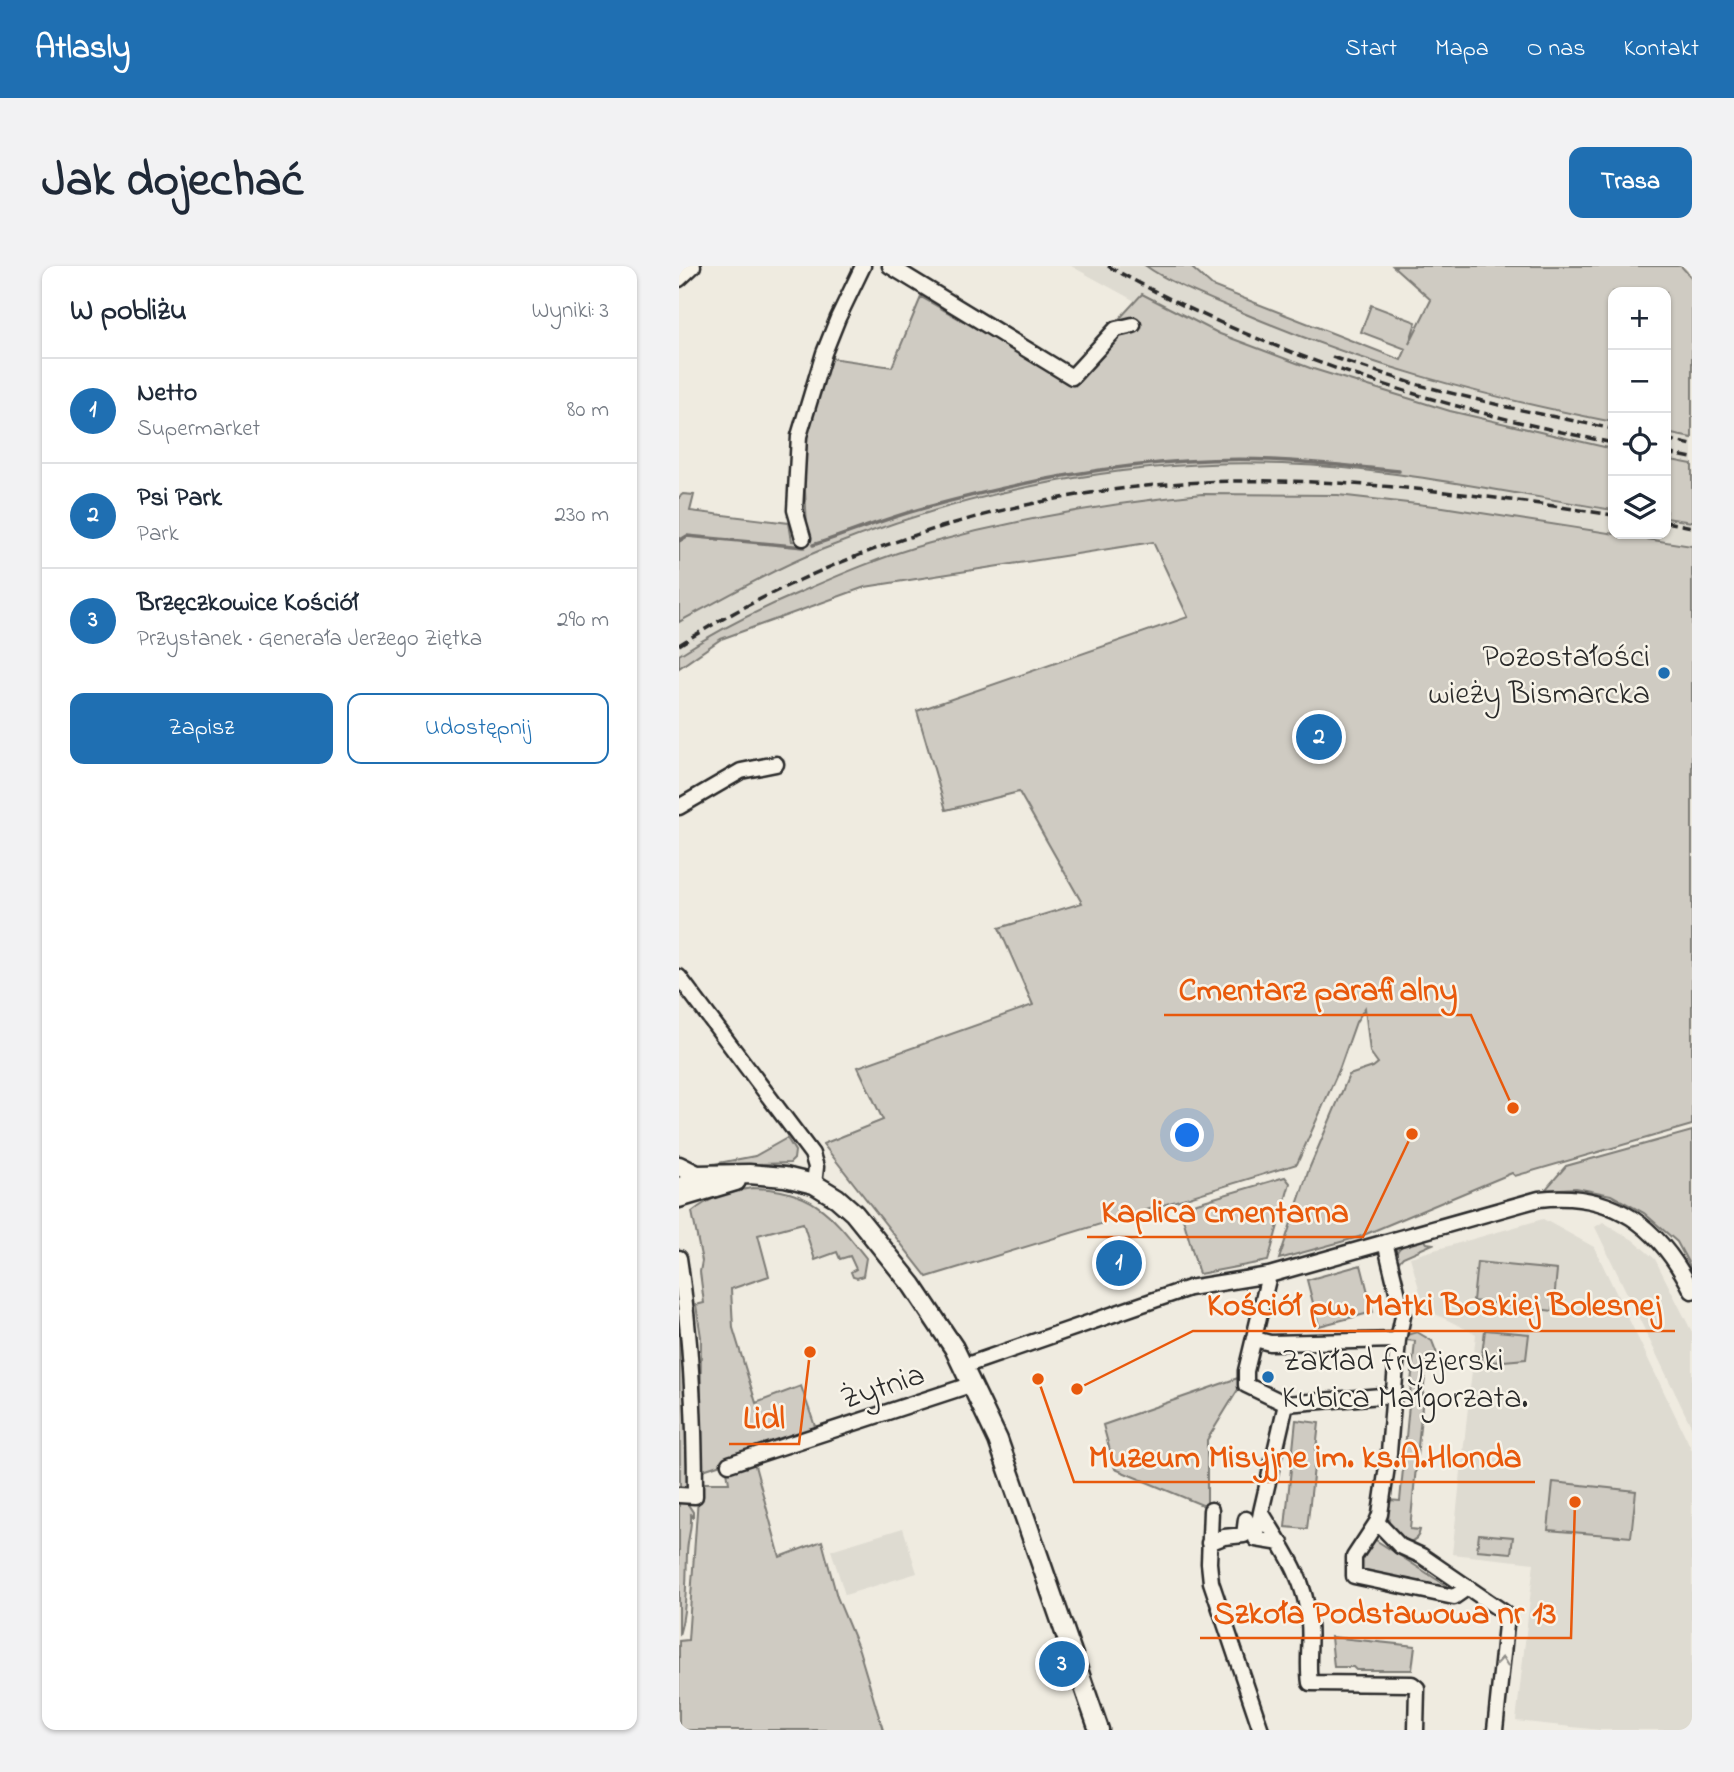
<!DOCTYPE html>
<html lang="pl">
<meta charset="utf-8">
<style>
body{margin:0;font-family:"Indie Flower",sans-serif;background:#f2f2f3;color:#1f2937}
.controls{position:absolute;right:21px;top:21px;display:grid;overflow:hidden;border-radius:14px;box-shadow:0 2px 5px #0004}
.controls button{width:63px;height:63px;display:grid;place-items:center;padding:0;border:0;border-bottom:2px solid #e0e1e3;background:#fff;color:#1f2937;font:35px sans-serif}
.you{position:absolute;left:509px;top:870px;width:24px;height:24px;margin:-18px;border:5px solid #fff;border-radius:50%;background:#1a73e8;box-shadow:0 0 0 10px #1a73e833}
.badge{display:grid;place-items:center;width:46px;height:46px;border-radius:50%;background:#1f6fb2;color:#fff;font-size:23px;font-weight:700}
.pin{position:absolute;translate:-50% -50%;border:4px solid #fff;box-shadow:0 2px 7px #0006}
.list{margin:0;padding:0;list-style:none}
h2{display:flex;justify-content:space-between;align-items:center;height:91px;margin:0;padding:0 28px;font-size:30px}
h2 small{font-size:23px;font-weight:400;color:#747a83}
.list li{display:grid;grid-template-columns:46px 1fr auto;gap:21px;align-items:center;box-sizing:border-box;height:105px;padding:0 28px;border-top:2px solid #e0e1e3}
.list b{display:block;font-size:26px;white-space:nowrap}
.list p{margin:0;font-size:23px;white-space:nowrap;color:#747a83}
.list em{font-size:23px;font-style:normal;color:#747a83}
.actions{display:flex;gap:14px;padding:21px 28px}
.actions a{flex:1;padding:16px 0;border:2px solid #1f6fb2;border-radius:14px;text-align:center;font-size:24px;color:#1f6fb2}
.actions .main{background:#1f6fb2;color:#fff}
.icon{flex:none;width:38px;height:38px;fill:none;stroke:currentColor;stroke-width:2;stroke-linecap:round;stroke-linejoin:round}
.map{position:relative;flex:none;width:1013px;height:1464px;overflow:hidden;border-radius:14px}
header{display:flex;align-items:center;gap:42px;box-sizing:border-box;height:98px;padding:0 35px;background:#1f6fb2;color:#fff}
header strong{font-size:33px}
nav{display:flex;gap:38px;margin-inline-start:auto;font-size:24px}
.intro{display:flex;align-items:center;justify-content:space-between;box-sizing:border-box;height:168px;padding:0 42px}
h1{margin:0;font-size:49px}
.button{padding:18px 32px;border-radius:14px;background:#1f6fb2;color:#fff;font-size:24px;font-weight:700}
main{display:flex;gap:42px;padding:0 42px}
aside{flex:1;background:#fff;border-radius:14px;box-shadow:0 2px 5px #0004}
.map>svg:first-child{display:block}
.built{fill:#dedbd1}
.green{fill:#cfcbc2;stroke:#7d7b76;stroke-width:2}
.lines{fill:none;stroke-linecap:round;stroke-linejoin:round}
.stream{stroke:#74726e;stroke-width:3.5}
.minor-casing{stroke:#2b2b2b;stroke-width:19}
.major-casing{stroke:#2b2b2b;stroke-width:23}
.minor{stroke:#f7f3e8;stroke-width:14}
.major{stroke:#f7f3e8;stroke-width:18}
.rail{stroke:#2b2b2b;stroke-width:3.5;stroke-dasharray:10 5;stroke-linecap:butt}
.oneway{stroke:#918f8a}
.poi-dot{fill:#1f6fb2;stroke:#f7f3e8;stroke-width:2.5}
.labels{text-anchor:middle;stroke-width:5;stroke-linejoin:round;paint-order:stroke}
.poi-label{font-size:32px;fill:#2b2b2b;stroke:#f7f3e8;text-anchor:end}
.street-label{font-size:32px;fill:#2b2b2b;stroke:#f7f3e8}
.leader{fill:none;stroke:#e8590c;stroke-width:2.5}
.callout-dot{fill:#e8590c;stroke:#f7f3e8;stroke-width:2.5}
.callout-label{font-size:33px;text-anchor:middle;font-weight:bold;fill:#e8590c;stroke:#f7f3e8;stroke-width:5;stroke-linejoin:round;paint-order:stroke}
</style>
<header>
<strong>Atlasly</strong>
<nav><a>Start</a><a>Mapa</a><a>O nas</a><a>Kontakt</a></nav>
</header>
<div class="intro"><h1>Jak dojechać</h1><a class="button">Trasa</a></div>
<main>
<aside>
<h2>W pobliżu<small>Wyniki: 3</small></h2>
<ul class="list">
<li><span class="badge">1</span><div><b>Netto</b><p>Supermarket</p></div><em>80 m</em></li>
<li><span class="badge">2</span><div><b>Psi Park</b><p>Park</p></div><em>230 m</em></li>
<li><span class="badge">3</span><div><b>Brzęczkowice Kościół</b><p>Przystanek · Generała Jerzego Ziętka</p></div><em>290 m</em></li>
</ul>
<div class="actions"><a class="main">Zapisz</a><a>Udostępnij</a></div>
</aside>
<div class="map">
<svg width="1013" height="1464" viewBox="0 0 1013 1464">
<rect width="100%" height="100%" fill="#efebe0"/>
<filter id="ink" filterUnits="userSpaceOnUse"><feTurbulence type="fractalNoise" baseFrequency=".0143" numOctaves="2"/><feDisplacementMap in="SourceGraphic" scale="14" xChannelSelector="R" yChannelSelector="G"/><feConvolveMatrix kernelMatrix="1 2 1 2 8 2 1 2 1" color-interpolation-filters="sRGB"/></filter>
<g filter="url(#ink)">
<path class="built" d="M 392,0 L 467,0 L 543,38 L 661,86 L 730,107 L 794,124 L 934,156 L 934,183 L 771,145 L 631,102 L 541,68 L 463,28 L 456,35 Z
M 987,167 L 1013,172 L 1013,198 L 987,193 Z
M 524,198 L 603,198 L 686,205 L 765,215 L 934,244 L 934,268 L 764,241 L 659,229 L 523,228 L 461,234 L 398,244 L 66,352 L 0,389 L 0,356 L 62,322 L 141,285 L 242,248 L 346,221 L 434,206 Z
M 987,252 L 1013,257 L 1013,280 L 935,268 L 987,268 Z
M 864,953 L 915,981 L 1013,1184 L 1013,1464 L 921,1464 L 837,1455 L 855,1297 L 773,1288 L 797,1068 L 746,1043 L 731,991 Z
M 924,956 L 954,974 L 976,993 L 1013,1066 L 1013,1162 L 916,961 Z
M 224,1262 L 238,1307 L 166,1329 L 152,1284 Z"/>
<path class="green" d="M 467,0 L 515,0 L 513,2 L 533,20 L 722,94 L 727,83 L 682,66 L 692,39 L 737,56 L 730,78 L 752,34 L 714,0 L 1002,0 L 1013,12 L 1013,172 L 987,167 L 987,26 L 934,26 L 934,156 C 807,131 682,98 562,46 C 535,34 490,17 467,0 Z
M 463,28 L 541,68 L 631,102 L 771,145 L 934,183 L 934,244 C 825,226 715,202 603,198 C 446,192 288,226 142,284 C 93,304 46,331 0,356 L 0,231 L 4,228 L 15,229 L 11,245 L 110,257 L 113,275 L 129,277 L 125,208 L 130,153 L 147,93 L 152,92 L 213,101 L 242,31 L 396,119 L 395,102 Z
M 987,193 L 1013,198 L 1013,256 L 987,252 Z
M 523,228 L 659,229 L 764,241 L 1013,280 L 1013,859 L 836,910 L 833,907 L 680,971 L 600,993 L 630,903 L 670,809 L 694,801 L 699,797 L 691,786 L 686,742 L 677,756 L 660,804 L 618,898 L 248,1011 L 144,878 L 204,854 L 179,801 L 354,739 L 320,662 L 403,637 L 340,526 L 267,544 L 238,445 L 509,351 L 474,276 L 186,321 L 42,373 L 0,402 L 0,389 C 37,365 77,345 117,328 C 160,309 206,289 251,277 C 340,253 431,237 523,228 Z
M 1013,865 L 1013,1004 L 998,976 L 965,947 L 932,929 L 897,922 L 866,924 L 887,900 Z
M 108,872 L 116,885 L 115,893 L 111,897 L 24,900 L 76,890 Z
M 606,911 L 611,917 L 589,995 L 520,1008 L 501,942 Z
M 73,922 C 134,923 152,948 187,992 L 184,1010 L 178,1012 L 174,1011 L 172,1006 L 177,1003 L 171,990 L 161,993 L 158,986 L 136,994 L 124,957 L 79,969 L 90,1010 L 52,1023 L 54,1062 L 77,1137 L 122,1120 L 138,1166 L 21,1205 L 22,1071 L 17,1039 L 25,1037 L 21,1006 L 23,995 L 13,946 C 31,931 50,926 73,922 Z
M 744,972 L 748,977 L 754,978 L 724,991 L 718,998 C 713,979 729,977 744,972 Z
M 798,996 L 878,1004 L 874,1045 L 794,1035 Z
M 682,999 L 694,1046 L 640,1060 L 628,1014 Z
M 0,1035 C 5,1097 9,1158 8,1220 L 1,1222 Z
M 806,1064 L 850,1068 L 847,1093 L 802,1097 Z
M 738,1066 L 753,1075 L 758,1088 L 748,1089 L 731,1263 L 741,1264 C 740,1271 736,1275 729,1276 C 708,1269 708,1254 710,1234 L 721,1235 L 736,1075 L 726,1074 L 731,1068 Z
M 559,1112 L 563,1117 L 528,1174 L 528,1241 L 436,1203 L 424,1159 Z
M 617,1154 L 640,1157 L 628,1263 L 606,1261 Z
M 75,1196 L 101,1291 L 143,1275 L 158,1331 L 180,1384 L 204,1464 L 0,1464 L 0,1375 L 9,1374 L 20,1217 L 50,1217 L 48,1205 Z
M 874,1216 L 957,1225 L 952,1271 L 869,1264 Z
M 0,1236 L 8,1237 L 14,1246 L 14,1251 L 12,1249 C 13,1263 8,1274 8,1288 C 7,1313 8,1343 0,1369 Z
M 800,1268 L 834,1271 L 832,1287 L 798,1284 Z
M 692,1271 L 771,1322 L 768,1326 L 687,1308 L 681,1304 L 681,1293 Z
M 652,1371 L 736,1380 L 733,1404 L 677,1404 L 674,1401 L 655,1401 Z"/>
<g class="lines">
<path class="stream" d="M 0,275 L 8,270 L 125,281
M 134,279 C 171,267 208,252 245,242 C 357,211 476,189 593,194 C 635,196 678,201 720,205"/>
<g class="minor-casing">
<path id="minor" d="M 211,0 L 393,111 L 437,63 L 454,59
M 0,13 L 14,0
M 124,272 L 116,244 L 120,170 L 145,87 L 159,52 L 184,0
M 0,541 L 62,505 L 97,498
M 0,711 L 133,888 L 137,901 L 135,918
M 0,919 L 10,916 L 18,909
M 706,976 L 724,1050 L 719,1074
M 0,992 C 12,1071 16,1151 16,1230 L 0,1229
M 590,1009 L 567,1105 L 567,1119 L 607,1138
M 576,1073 L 591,1077 L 719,1074 L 710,1187 L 701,1248 L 698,1256 L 721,1280 L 743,1290 L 826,1347 L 827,1359 L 816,1464
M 285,1100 L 510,1022 L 590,1009 L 860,933 C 934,924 981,961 1013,1025
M 714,1129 L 607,1138 L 582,1246 C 604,1282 627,1313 630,1356 C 632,1376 628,1397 631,1417 L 733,1418 L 738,1422 L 737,1464
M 50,1198 L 294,1118
M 532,1244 L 530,1297 L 532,1316 L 582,1464
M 582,1246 L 577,1273 L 602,1277
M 698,1256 L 675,1291 L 675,1310 L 775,1331 L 788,1322
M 530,1277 L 545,1271 L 565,1269 L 567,1253"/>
</g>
<g class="major-casing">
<path id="major" d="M 0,900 L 18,909 L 70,908 L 106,911 L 135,918 L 158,932 L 175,947 L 233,1019 L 275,1082 L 319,1174 L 420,1464
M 0,932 L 57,915"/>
</g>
<use href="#minor" class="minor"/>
<use href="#major" class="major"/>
<path class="rail" d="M 429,0 C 586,89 758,141 934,177
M 653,91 L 736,118 L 828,141 L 934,163
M 987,173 L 1013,179
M 987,187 L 1013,192
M 987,256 L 1013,261
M 0,379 C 152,283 345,223 524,216 C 661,210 800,228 934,249"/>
</g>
<defs><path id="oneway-chevron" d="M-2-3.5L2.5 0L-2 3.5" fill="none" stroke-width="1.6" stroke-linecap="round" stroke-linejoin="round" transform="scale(1.75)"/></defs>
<use class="oneway" href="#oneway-chevron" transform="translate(823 1396) rotate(-84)"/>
</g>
<g class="poi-dot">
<circle cx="985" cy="407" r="7"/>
<circle cx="589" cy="1111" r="7"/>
</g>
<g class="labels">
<g class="poi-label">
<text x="971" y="400">Pozostałości<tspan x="971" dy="37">wieży Bismarcka</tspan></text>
<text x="603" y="1104" text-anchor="start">Zakład fryzjerski<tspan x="603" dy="37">Kubica Małgorzata.</tspan></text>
</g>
<g class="street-label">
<text transform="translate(203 1119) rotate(-18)" y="11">Żytnia</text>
</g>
</g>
<path class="leader" d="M834 842L792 749H485M733 868L684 971H408M398 1123L514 1065H996M131 1086L120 1178H50M359 1113L395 1216H856M896 1236L892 1372H521"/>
<g class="callout-dot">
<circle cx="834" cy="842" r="7"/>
<circle cx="733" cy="868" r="7"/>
<circle cx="398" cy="1123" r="7"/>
<circle cx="131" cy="1086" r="7"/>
<circle cx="359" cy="1113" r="7"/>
<circle cx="896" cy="1236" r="7"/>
</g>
<g class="callout-label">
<text x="639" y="734">Cmentarz parafialny</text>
<text x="546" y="956">Kaplica cmentarna</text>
<text x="755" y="1049">Kościół pw. Matki Boskiej Bolesnej</text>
<text x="85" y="1162">Lidl</text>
<text x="626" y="1201">Muzeum Misyjne im. ks.A.Hlonda</text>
<text x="706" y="1357">Szkoła Podstawowa nr 13</text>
</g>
</svg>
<div class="controls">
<button>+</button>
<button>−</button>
<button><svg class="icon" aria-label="locate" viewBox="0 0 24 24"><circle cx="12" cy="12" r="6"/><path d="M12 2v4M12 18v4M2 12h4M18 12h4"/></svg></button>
<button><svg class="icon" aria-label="layers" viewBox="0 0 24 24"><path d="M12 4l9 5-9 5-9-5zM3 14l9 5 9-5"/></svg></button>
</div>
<div class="you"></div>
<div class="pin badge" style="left:440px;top:997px">1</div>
<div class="pin badge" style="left:640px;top:471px">2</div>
<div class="pin badge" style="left:383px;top:1398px">3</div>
</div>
</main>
